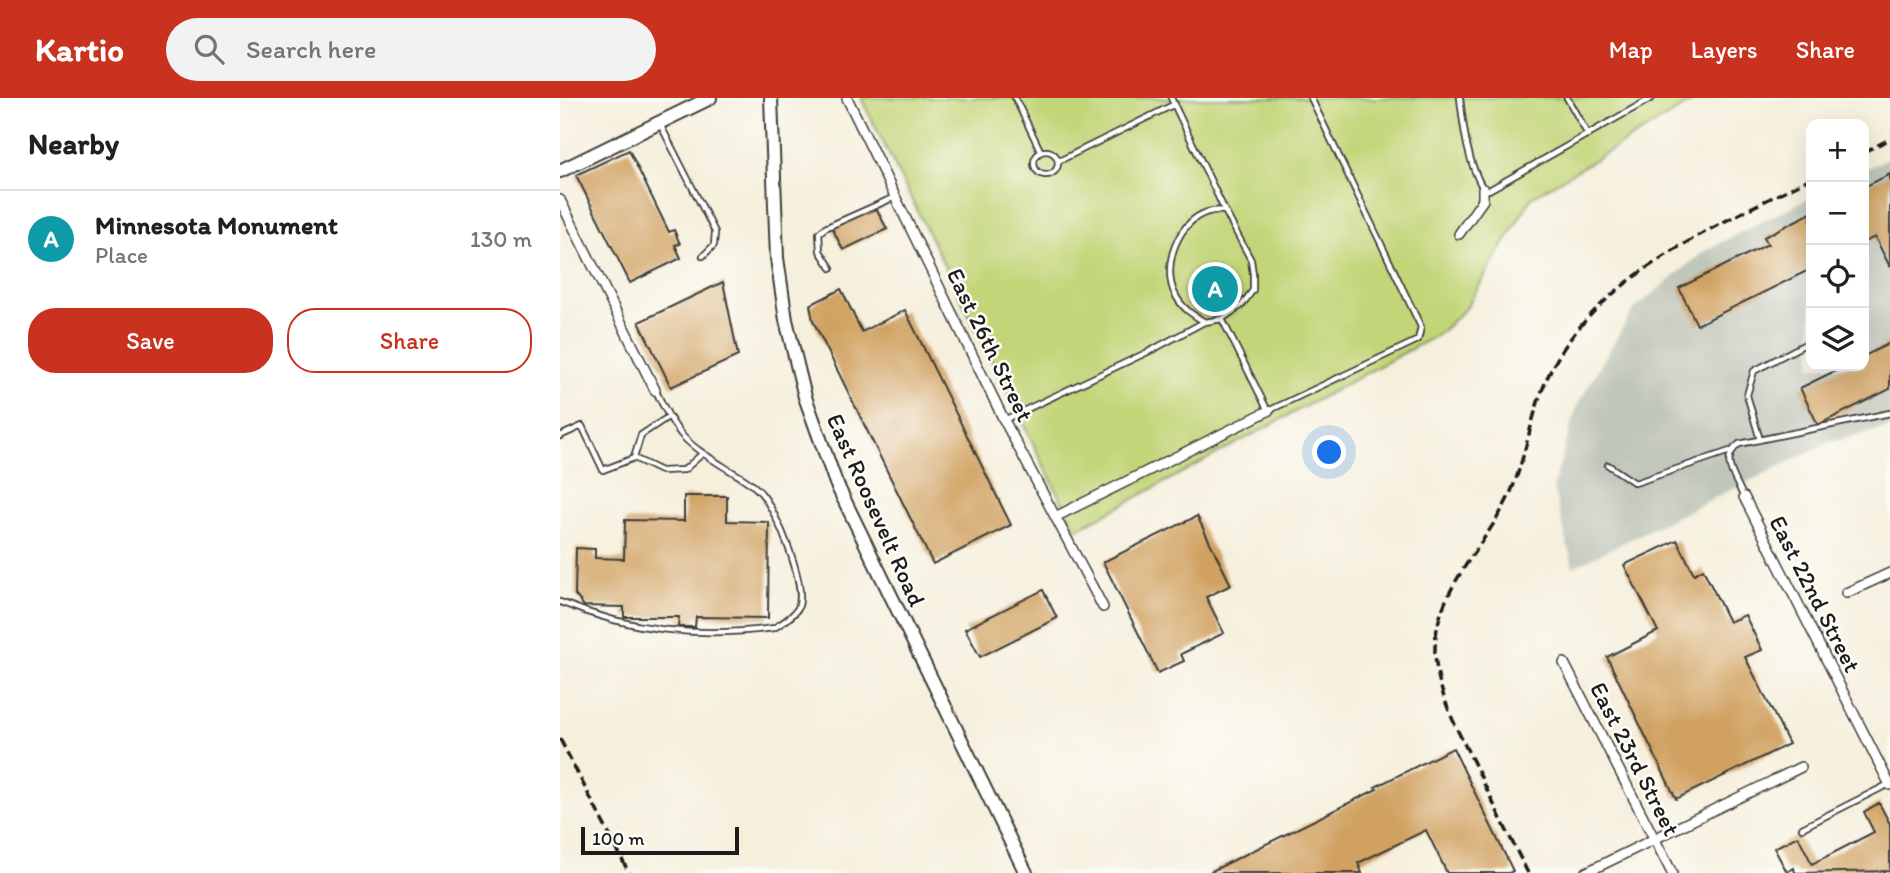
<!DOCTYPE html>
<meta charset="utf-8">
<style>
body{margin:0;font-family:Itim,sans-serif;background:#f2f2f2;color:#202124}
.controls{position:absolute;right:21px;top:21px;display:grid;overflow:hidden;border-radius:14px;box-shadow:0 7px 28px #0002}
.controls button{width:63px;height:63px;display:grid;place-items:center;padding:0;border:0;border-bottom:2px solid #e0e0e0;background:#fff;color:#202124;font:35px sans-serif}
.scale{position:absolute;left:21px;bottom:18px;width:158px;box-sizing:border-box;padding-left:7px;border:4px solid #1c1c1c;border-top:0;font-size:19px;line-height:24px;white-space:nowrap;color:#1c1c1c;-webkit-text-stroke:5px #fdfcf7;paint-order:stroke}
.you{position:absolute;left:770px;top:355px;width:24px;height:24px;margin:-18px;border:5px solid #fff;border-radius:50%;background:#1a73e8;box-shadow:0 0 0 10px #1a73e833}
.badge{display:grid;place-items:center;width:46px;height:46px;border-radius:50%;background:#c8321e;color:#fff;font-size:23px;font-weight:700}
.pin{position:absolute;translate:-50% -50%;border:4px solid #fff;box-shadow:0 2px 7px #0006}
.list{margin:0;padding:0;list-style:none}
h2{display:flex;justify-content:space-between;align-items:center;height:91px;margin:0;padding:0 28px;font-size:30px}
h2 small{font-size:23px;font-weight:400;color:#757577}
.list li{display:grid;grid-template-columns:46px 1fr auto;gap:21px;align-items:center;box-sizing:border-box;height:98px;padding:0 28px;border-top:2px solid #e0e0e0}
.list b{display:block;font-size:26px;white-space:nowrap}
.list p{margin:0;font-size:23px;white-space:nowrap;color:#757577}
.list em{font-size:23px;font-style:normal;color:#757577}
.actions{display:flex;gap:14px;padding:21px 28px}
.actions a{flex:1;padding:16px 0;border:2px solid #c8321e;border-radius:28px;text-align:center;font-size:24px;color:#c8321e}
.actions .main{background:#c8321e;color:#fff}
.icon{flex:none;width:38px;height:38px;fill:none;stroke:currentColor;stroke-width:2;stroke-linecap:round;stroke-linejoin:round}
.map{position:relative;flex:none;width:1330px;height:775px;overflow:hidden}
header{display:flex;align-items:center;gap:42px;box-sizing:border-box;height:98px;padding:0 35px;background:#c8321e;color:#fff}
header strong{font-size:33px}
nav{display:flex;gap:38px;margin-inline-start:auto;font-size:24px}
.search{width:490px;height:63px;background:#f2f2f2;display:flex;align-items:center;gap:18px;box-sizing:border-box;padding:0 24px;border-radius:38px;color:#757577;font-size:26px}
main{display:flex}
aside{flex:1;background:#fff}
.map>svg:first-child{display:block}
.industrial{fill:#c1c6ba}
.green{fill:#c2d578;stroke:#6f784a;stroke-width:2}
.building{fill:#d0a160}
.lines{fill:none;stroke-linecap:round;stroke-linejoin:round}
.service-casing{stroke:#3d3c39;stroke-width:8}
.minor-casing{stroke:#3d3c39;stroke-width:12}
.secondary-casing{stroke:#3d3c39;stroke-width:16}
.service{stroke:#fff;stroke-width:4.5}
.minor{stroke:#fff;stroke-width:9}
.secondary{stroke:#fff;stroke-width:12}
.rail{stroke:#1c1c1c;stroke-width:3.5;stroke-dasharray:10 5;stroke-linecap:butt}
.labels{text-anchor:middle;stroke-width:5;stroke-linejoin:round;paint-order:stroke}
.street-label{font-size:24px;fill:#1c1c1c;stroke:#fdfcf7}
</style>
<header>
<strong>Kartio</strong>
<div class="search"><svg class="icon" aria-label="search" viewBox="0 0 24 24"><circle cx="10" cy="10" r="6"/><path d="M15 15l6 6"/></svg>Search here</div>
<nav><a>Map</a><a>Layers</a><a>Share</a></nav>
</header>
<main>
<aside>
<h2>Nearby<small></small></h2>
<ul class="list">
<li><span class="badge" style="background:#0f9aa8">A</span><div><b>Minnesota Monument</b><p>Place</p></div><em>130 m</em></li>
</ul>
<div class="actions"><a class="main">Save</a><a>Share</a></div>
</aside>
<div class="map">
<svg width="1330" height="775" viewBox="0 0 1330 775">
<rect width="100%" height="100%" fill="#fdfcf7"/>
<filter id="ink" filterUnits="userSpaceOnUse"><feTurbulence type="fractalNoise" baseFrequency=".0143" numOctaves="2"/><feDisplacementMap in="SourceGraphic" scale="14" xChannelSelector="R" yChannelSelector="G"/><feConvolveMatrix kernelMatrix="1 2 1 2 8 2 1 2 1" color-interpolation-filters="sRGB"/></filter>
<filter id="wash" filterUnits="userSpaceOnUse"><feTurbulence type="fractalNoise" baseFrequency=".00686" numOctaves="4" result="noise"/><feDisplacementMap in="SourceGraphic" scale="28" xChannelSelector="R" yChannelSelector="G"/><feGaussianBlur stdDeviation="1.57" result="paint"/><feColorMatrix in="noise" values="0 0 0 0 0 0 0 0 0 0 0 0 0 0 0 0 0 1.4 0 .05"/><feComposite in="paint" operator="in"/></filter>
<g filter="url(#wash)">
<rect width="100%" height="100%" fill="#f5efdc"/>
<path class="industrial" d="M 1330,59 L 1330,329 L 1267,345 L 1013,469 L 993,389 L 1018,306 L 1073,212 L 1146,152 L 1251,99 L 1251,268 L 1304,268 L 1304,72 Z"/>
<path class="green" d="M 301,0 L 1139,0 L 972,99 L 906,210 L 879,236 L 516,432 Z"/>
<g id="blocks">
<path class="building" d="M 69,52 L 109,134 L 114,132 L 120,146 L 115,147 L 121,160 L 70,185 L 16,77 Z
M 1330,76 L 1330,169 L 1315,139 L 1304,144 L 1304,89 Z
M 316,110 L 327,131 L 283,152 L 272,130 Z
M 1251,115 L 1251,171 L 1137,227 L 1119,190 L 1208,146 L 1204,139 Z
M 163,184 L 178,258 L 111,289 L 79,224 Z
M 281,191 L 302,234 L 345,212 L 451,427 L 373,466 L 253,223 L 250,207 Z
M 1330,245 L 1330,291 L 1258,327 L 1240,290 L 1285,268 L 1304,268 L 1304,258 Z
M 124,398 L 167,398 L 167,423 L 209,424 L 208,520 L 136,519 L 135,529 L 118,529 L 119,519 L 64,519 L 64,509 L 24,508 L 15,497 L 16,450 L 35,451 L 35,460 L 64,461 L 65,422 L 124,423 Z
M 637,418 L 671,487 L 646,499 L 664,535 L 621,556 L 624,563 L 598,575 L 543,464 Z
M 1117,442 L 1134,476 L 1143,471 L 1169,524 L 1185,517 L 1202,552 L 1185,559 L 1229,646 L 1116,701 L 1047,559 L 1098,533 L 1064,467 Z
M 483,492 L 497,520 L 420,559 L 405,531 Z
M 893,650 L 953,773 L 949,775 L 887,775 L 866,732 L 798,765 L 802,775 L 648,775 L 817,691 L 815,689 Z
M 1319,705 L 1330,726 L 1330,773 L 1235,775 L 1234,770 L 1227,774 L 1214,750 L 1238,738 L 1252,766 L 1314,734 L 1304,714 Z"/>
</g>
</g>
<g filter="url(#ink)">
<use href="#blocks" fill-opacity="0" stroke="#3d3c39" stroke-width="2"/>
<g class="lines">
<g class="service-casing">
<path id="service" d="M 455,0 L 481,54
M 611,0 L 665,113 L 691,162 L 693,176 L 693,192 L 682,207 L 662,221 L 645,224 C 633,217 623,211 616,198 C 598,167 623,106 665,113
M 900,0 C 904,33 907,62 923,91 L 929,92 L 1092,0
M 1007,0 L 1028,37
M 100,26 L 155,134 L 154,147 L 143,158
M474 65a12 12 0 1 1 24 0a12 12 0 1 1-24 0Z
M 499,63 L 615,6
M 271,170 L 260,153 L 259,135 L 265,130 L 335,99
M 662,221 L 708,313 L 858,242 L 861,229 L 751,0
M 108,319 L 81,337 L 74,360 L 101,373 L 124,372 L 142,356
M 444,322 L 592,252 L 644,224
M 0,338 L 22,328 L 43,372 L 74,360
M 1200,342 L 1187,297 L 1194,273 L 1251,243
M 1048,367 L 1075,385 L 1170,353
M 1183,398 C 1175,378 1159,362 1179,346 L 1330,315
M 0,504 C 71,533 138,540 214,530 C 222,525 233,519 238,510 C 248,488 216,412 201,395 C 192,384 177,377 166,370 C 124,344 117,338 96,293
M 1242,730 L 1329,686"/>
</g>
<g class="minor-casing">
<path id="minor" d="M 287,0 L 444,322 L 543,509
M 0,102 L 95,292
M 899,136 L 923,102 L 923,91
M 1184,399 L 1330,687
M 495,419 L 708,313
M 1286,495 L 1330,475
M 1004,565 L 1112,775
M 1025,775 L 1241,669"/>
</g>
<g class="secondary-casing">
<path id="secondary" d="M 211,0 L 217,160 L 226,222 L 245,299 L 276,385 L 466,775
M 0,73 L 150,0"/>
</g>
<use href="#service" class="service"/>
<use href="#minor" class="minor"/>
<use href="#secondary" class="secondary"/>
<path class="rail" d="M 1304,54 L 1330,41
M 0,641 L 69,775
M 968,775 C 951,742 935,709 919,675 C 900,637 876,596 875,552 C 875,494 920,454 945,406 C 966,367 969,318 989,276 C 1035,179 1160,126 1251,80"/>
</g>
</g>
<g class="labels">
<g class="street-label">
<text transform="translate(430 247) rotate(64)" y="8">East 26th Street</text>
<text transform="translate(316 412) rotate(66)" y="8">East Roosevelt Road</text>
<text transform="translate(1255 496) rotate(63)" y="8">East 22nd Street</text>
<text transform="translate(1075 661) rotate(63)" y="8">East 23rd Street</text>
</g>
</g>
</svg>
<div class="controls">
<button>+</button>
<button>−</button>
<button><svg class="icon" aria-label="locate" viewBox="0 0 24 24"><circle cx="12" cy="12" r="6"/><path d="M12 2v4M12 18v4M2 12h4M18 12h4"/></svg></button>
<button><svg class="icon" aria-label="layers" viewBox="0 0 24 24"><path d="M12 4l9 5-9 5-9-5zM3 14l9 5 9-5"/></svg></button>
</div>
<div class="scale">100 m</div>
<div class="you"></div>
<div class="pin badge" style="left:655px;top:191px;background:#0f9aa8">A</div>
</div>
</main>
